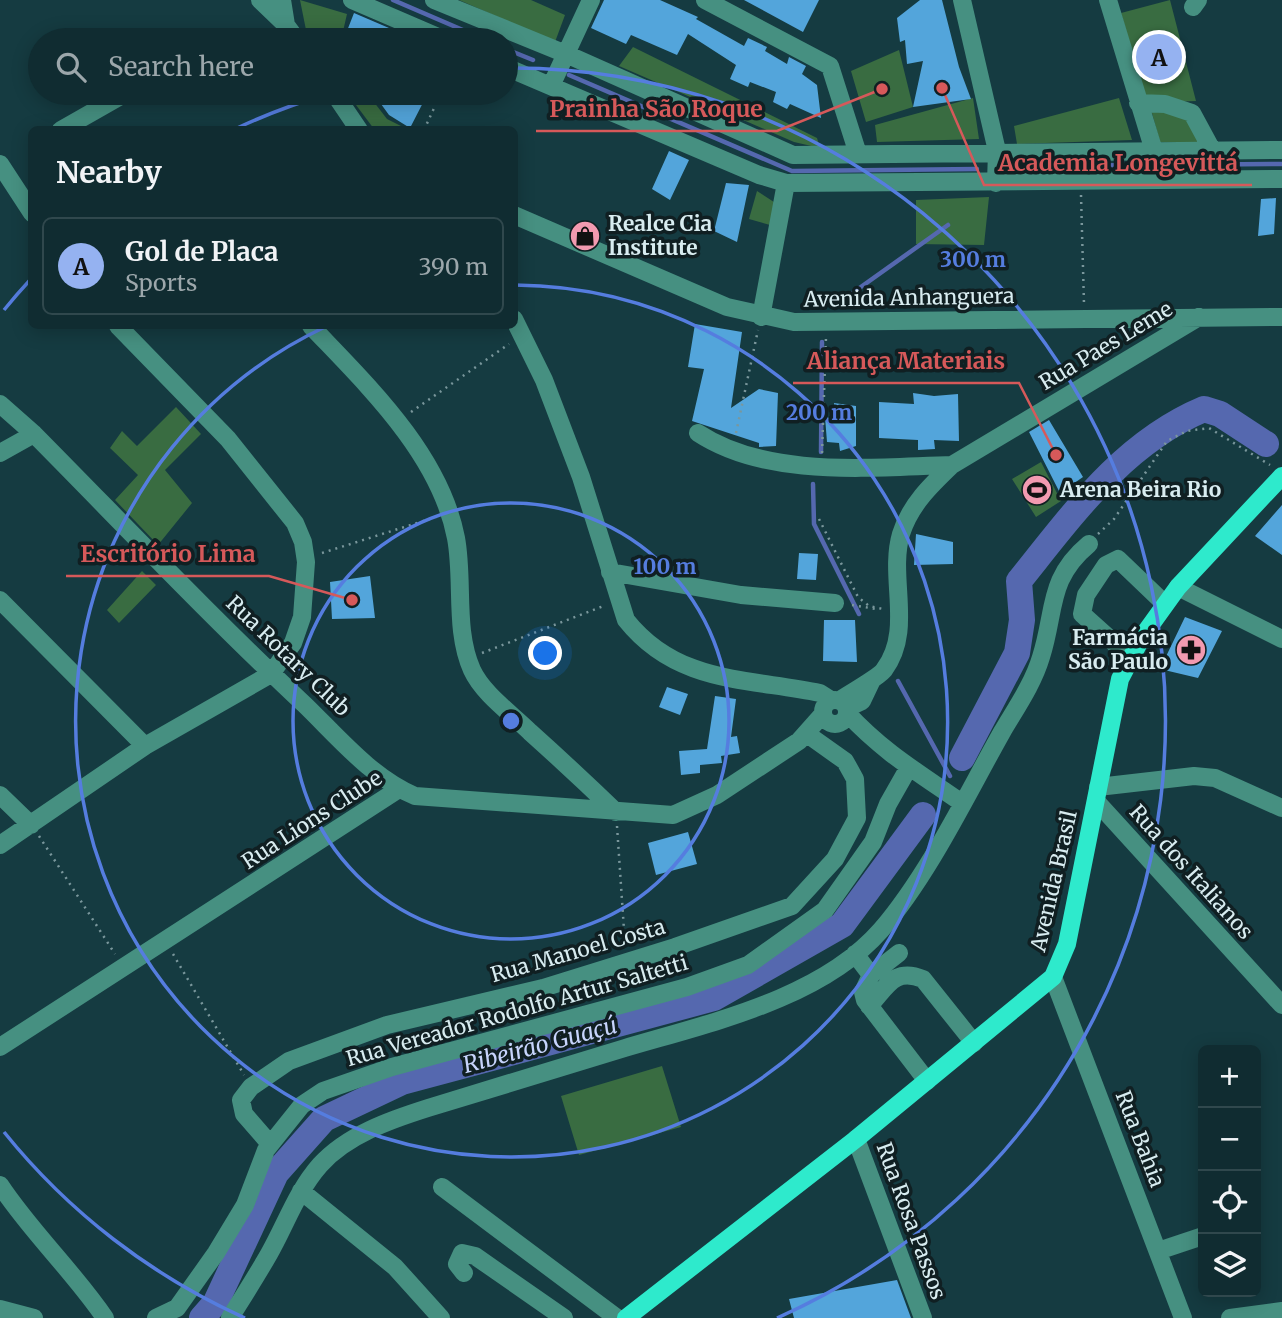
<!DOCTYPE html>
<meta charset="utf-8">
<style>
body{margin:0;font-family:Merriweather,serif;background:#1e383d;color:#f1f3f6}
.controls{position:absolute;right:21px;bottom:21px;display:grid;overflow:hidden;border-radius:10px;box-shadow:0 4px 18px #0003}
.controls button{width:63px;height:63px;display:grid;place-items:center;padding:0;border:0;border-bottom:2px solid #30484d;background:#102c31;color:#f1f3f6;font:35px sans-serif}
.you{position:absolute;left:546px;top:654px;width:24px;height:24px;margin:-18px;border:5px solid #fff;border-radius:50%;background:#1a73e8;box-shadow:0 0 0 10px #1a73e833}
.badge{display:grid;place-items:center;width:46px;height:46px;border-radius:50%;background:#95b2f1;color:#111;font-size:23px;font-weight:700}
.pin{position:absolute;translate:-50% -50%;border:4px solid #fff;box-shadow:0 2px 7px #0006}
.list{margin:0;padding:0;list-style:none}
h2{display:flex;justify-content:space-between;align-items:center;height:91px;margin:0;padding:0 28px;font-size:30px}
h2 small{font-size:23px;font-weight:400;color:#9ca7ab}
.list li{display:grid;grid-template-columns:46px 1fr auto;gap:21px;align-items:center;box-sizing:border-box;height:98px;margin:0 14px 14px;padding:0 14px;border:2px solid #30484d;border-radius:10px}
.list b{display:block;font-size:26px;white-space:nowrap}
.list p{margin:0;font-size:23px;white-space:nowrap;color:#9ca7ab}
.list em{font-size:23px;font-style:normal;color:#9ca7ab}
.icon{flex:none;width:38px;height:38px;fill:none;stroke:currentColor;stroke-width:2;stroke-linecap:round;stroke-linejoin:round}
.map{position:relative;flex:none;width:1282px;height:1318px;overflow:hidden}
.search{position:absolute;background:#102c31;box-shadow:0 4px 18px #0003;left:28px;top:28px;width:490px;height:77px;display:flex;align-items:center;gap:18px;box-sizing:border-box;padding:0 24px;border-radius:38px;color:#9ca7ab;font-size:26px}
.panel{position:absolute;background:#102c31;box-shadow:0 4px 18px #0003;left:28px;top:126px;width:490px;height:203px;border-radius:10px}
.map>svg:first-child{display:block}
.green{fill:#396c41}
.lines{fill:none;stroke-linecap:round;stroke-linejoin:round}
.stream{stroke:#5568af;stroke-width:4.5}
.river{stroke:#5568af;stroke-width:26}
.building{fill:#53a5db}
.path{stroke:#7a979c;stroke-width:2.5;stroke-dasharray:2 5;stroke-linecap:butt}
.minor{stroke:#469081;stroke-width:18}
.major{stroke:#2eeacc;stroke-width:18}
.ring{fill:none;stroke:#557ddf;stroke-width:3.5}
.labels{text-anchor:middle;stroke-width:7;stroke-linejoin:round;paint-order:stroke}
.poi-label{font-size:21px;font-weight:bold;fill:#d8ecf0;stroke:#101f22;text-anchor:start}
.street-label{font-size:21px;fill:#d8ecf0;stroke:#101f22}
.water-label{font-size:23px;font-style:italic;fill:#c7d4fc;stroke:#101f22}
.centre{fill:#557ddf;stroke:#101f22;stroke-width:3.5}
.ring-label{font-size:21px;text-anchor:middle;font-weight:bold;fill:#557ddf;stroke:#101f22;stroke-width:7;stroke-linejoin:round;paint-order:stroke}
.leader{fill:none;stroke:#d6595a;stroke-width:2.5}
.callout-dot{fill:#d6595a;stroke:#101f22;stroke-width:2.5}
.callout-label{font-size:23px;text-anchor:middle;font-weight:bold;fill:#d6595a;stroke:#101f22;stroke-width:7;stroke-linejoin:round;paint-order:stroke}
</style>
<div class="map">
<svg width="1282" height="1318" viewBox="0 0 1282 1318">
<rect width="100%" height="100%" fill="#153b41"/>
<path class="green" d="M 300,0 L 347,14 L 341,40 L 308,40 Z
M 459,0 L 531,0 L 565,15 L 555,42 Z
M 1170,0 L 1196,101 L 1147,103 L 1121,13 Z
M 633,47 L 817,138 L 820,148 L 794,142 L 619,66 Z
M 899,50 L 913,107 L 866,122 L 851,71 Z
M 347,93 L 367,93 L 387,119 L 407,129 L 374,129 Z
M 973,98 L 979,139 L 877,142 L 875,125 Z
M 1119,98 L 1132,140 L 1017,144 L 1014,126 Z
M 1150,106 L 1191,117 L 1201,142 L 1160,142 Z
M 757,191 L 777,204 L 770,225 L 749,219 Z
M 989,197 L 984,245 L 916,244 L 916,200 Z
M 176,407 L 201,434 L 165,470 L 192,503 L 158,545 L 115,500 L 138,475 L 110,448 L 122,431 L 137,446 Z
M 1041,462 L 1061,501 L 1036,517 L 1012,479 Z
M 142,571 L 156,585 L 119,623 L 107,610 Z
M 662,1066 L 681,1127 L 579,1155 L 561,1096 Z"/>
<g class="lines">
<path class="stream" d="M 393,0 L 486,40
M 506,49 L 533,60
M 569,75 L 792,171 L 977,169
M 1030,166 L 1282,164
M 844,299 L 948,225
M 821,452 L 822,342
M 813,484 L 814,524 L 859,614
M 898,681 L 950,776"/>
<path class="river" d="M 962,758 L 1017,653 L 1022,620 L 1019,581 C 1073,514 1123,443 1204,409 L 1220,414 L 1266,444
M 202,1318 L 216,1302 L 276,1173 L 324,1119 L 402,1082 L 714,998 L 842,925 L 923,815"/>
</g>
<path class="building" d="M 604,0 L 660,0 L 698,17 L 696,19 L 744,46 L 748,38 L 767,47 L 765,51 L 787,64 L 789,57 L 806,66 L 802,74 L 817,85 L 821,118 L 790,104 L 787,109 L 773,102 L 776,92 L 750,82 L 748,87 L 730,79 L 736,65 L 688,34 L 677,55 L 631,35 L 626,44 L 591,28 Z
M 744,0 L 819,0 L 803,32 Z
M 920,0 L 942,0 L 959,67 L 971,99 L 913,107 L 923,61 L 907,64 L 905,40 L 900,42 L 897,18 Z
M 354,13 L 417,40 L 352,40 L 345,36 Z
M 373,93 L 428,93 L 410,128 L 389,115 Z
M 669,151 L 689,160 L 670,200 L 652,189 Z
M 726,183 L 749,185 L 737,242 L 714,231 Z
M 1276,198 L 1274,234 L 1258,236 L 1261,199 Z
M 695,324 L 742,332 L 731,408 L 759,389 L 778,393 L 776,446 L 759,447 L 759,443 L 692,421 L 704,369 L 688,367 Z
M 913,393 L 934,396 L 958,394 L 959,441 L 934,440 L 935,449 L 918,450 L 918,440 L 879,438 L 879,402 L 914,404 Z
M 834,403 L 856,406 L 856,446 L 840,451 L 839,443 L 827,442 L 825,417 L 836,419 Z
M 1049,420 L 1083,477 L 1060,493 L 1029,432 Z
M 1282,505 L 1282,555 L 1255,536 Z
M 916,534 L 953,542 L 953,564 L 914,565 Z
M 799,553 L 818,554 L 816,580 L 797,579 Z
M 370,576 L 375,618 L 332,619 L 330,582 Z
M 1185,617 L 1222,631 L 1198,678 L 1160,669 Z
M 824,620 L 855,620 L 857,662 L 823,661 Z
M 667,687 L 688,694 L 680,715 L 659,707 Z
M 715,696 L 736,699 L 731,737 L 737,736 L 740,753 L 721,756 L 722,763 L 700,765 L 700,773 L 681,775 L 679,751 L 707,749 Z
M 688,832 L 697,864 L 656,875 L 648,843 Z
M 897,1280 L 911,1318 L 794,1318 L 789,1299 Z"/>
<g class="lines">
<path class="path" d="M 424,130 L 441,93
M 1081,195 L 1084,304
M 411,412 L 509,344
M 736,433 L 758,330
M 822,453 L 826,337
M 819,519 L 858,597 L 869,606 L 883,609
M 1098,534 L 1114,519 L 1167,441 L 1187,431 L 1209,428 L 1270,465
M 322,553 L 436,517
M 852,605 L 876,609
M 482,653 L 606,605
M 617,826 L 625,945
M 39,836 L 115,954
M 173,954 L 244,1075"/>
<path class="minor" d="M 260,0 L 286,25 L 297,40
M 282,0 L 286,25
M 352,0 L 445,40
M 434,0 L 566,54 L 793,155 L 1282,150
M 705,0 L 830,66 L 858,154
M 962,0 L 997,151 L 996,183
M 1108,0 L 1154,151
M 1193,7 L 1198,0
M 506,67 L 759,175 L 786,183 L 1282,179
M 551,86 L 591,0
M 334,93 L 359,130
M 1138,103 L 1165,104 L 1192,113 L 1212,150
M 61,130 L 126,93
M 0,164 L 32,213
M 514,215 L 727,307 L 794,322 L 1282,317
M 761,317 L 786,183
M 514,319 L 544,380 L 581,477 L 626,620 C 677,684 747,678 820,693 L 831,700
M 311,326 C 367,385 440,454 456,538 C 464,581 454,630 472,670 C 483,694 512,714 530,732 C 559,758 588,785 616,812
M 0,404 L 34,434 C 124,525 212,618 305,705 C 338,737 372,778 415,796 L 673,815 L 717,795 L 799,741 L 823,714
M 698,433 C 768,479 872,467 952,465
M 0,453 L 34,434
M 610,572 L 741,595 L 835,603
M 1178,587 L 1282,639
M 0,600 L 145,746
M 1131,658 L 1082,614 L 1086,595 L 1106,565 L 1118,559 L 1165,604
M823 712a12 12 0 1 1 24 0a12 12 0 1 1-24 0Z
M 840,700 C 849,694 879,677 884,670 C 914,630 888,578 901,534 C 910,505 931,485 952,465 L 1199,317
M 847,708 L 862,701 L 872,680
M 847,713 C 883,752 919,773 962,803
M 1098,787 L 1194,776 L 1215,778 L 1282,808
M 0,795 L 31,825
M 1096,801 L 1282,1005
M 0,845 L 145,746 L 271,674 L 293,643 L 302,617 L 306,562 L 303,542 L 295,523 L 228,439 L 118,326
M 855,954 L 871,975 L 863,992 L 865,1000 L 927,1081
M 871,975 L 899,953
M 1053,977 L 1183,1318
M 869,1006 C 887,987 894,967 923,979 L 974,1043
M 0,1047 L 399,789
M 856,1139 L 923,1318
M 270,1144 L 244,1114 L 241,1100 L 251,1087 L 289,1061 L 387,1025 L 543,988 L 675,947 L 792,906 L 835,859 L 857,818 L 855,779 L 845,761 L 814,739
M 0,1185 C 31,1232 73,1271 105,1318
M 442,1187 L 617,1318
M 301,1191 L 395,1267 L 441,1318
M 1158,1251 L 1203,1236
M 464,1273 L 457,1264 L 462,1253 L 475,1256 L 564,1318
M 0,1309 L 34,1318
M 156,1318 L 177,1308 L 216,1253 L 245,1205 L 266,1150 L 302,1105 L 323,1091 L 392,1067 L 687,987 L 748,965 L 825,910 L 873,842 L 888,804 L 909,767
M 230,1318 C 243,1297 257,1275 269,1254 C 286,1224 297,1191 320,1165 C 347,1135 390,1120 428,1108 C 493,1088 559,1068 625,1048 C 709,1023 821,999 881,930 C 929,874 966,796 1002,732 C 1016,708 1033,684 1041,657 C 1056,610 1047,579 1089,544
M 1230,1318 L 1282,1311"/>
<path class="major" d="M 626,1318 L 856,1139 L 1053,977 L 1067,944 L 1120,679 L 1142,637 L 1178,587 L 1282,476"/>
</g>
<g class="ring">
<circle cx="511" cy="721" r="218"/>
<path d="M515 285A436 436 0 1 1 327 326"/>
<path d="M245 1318A653 653 0 0 1 4 1132M4 310A653 653 0 0 1 30 280M235 129A653 653 0 0 1 331 93M511 68A653 653 0 0 1 777 1318"/>
</g>
<defs>
<g id="shop-disc" transform="scale(1.575)"><circle r="9.5" fill="#f29ab0" stroke="#101f22"/><path d="M-5-2.5h2.3a2.7 3.5 0 0 1 5.4 0H5L5.5 6h-11ZM-1.5-2.5h3a1.5 2.3 0 0 0-3 0Z" fill="#111"/></g>
<g id="stadium-disc" transform="scale(1.575)"><circle r="9.5" fill="#f29ab0" stroke="#101f22"/><path d="M0-5a6.5 5 0 1 0 0 10a6.5 5 0 1 0 0-10ZM-3.5-1.8h7v3.6h-7Z" fill="#111"/></g>
<g id="pharmacy-disc" transform="scale(1.575)"><circle r="9.5" fill="#f29ab0" stroke="#101f22"/><path d="M-2-6h4v4h4v4h-4v4h-4v-4h-4v-4h4Z" fill="#111"/></g>
</defs>
<g fill-rule="evenodd">
<use href="#shop-disc" x="585" y="236"/>
<use href="#stadium-disc" x="1037" y="490"/>
<use href="#pharmacy-disc" x="1191" y="650"/>
</g>
<g class="labels">
<g class="poi-label">
<text x="608" y="231">Realce Cia<tspan x="608" dy="24">Institute</tspan></text>
<text x="1060" y="497">Arena Beira Rio</text>
<text x="1168" y="645" text-anchor="end">Farmácia<tspan x="1168" dy="24">São Paulo</tspan></text>
</g>
<g class="street-label">
<text transform="translate(909 298) rotate(-1)" y="7">Avenida Anhanguera</text>
<text transform="translate(1106 346) rotate(-31)" y="7">Rua Paes Leme</text>
<text transform="translate(288 656) rotate(44)" y="7">Rua Rotary Club</text>
<text transform="translate(312 820) rotate(-33)" y="7">Rua Lions Clube</text>
<text transform="translate(1191 872) rotate(48)" y="7">Rua dos Italianos</text>
<text transform="translate(1054 881) rotate(-77)" y="7">Avenida Brasil</text>
<text transform="translate(578 951) rotate(-16)" y="7">Rua Manoel Costa</text>
<text transform="translate(517 1011) rotate(-16)" y="7">Rua Vereador Rodolfo Artur Saltetti</text>
<text transform="translate(1140 1139) rotate(69)" y="7">Rua Bahia</text>
<text transform="translate(911 1221) rotate(70)" y="7">Rua Rosa Passos</text>
</g>
<g class="water-label">
<text transform="translate(540 1045) rotate(-15)" y="8">Ribeirão Guaçú</text>
</g>
</g>
<circle cx="511" cy="721" r="10" class="centre"/>
<g class="ring-label">
<text x="973" y="267">300 m</text>
<text x="819" y="420">200 m</text>
<text x="665" y="574">100 m</text>
</g>
<path class="leader" d="M882 89L777 131H536M942 88L984 185H1252M1056 455L1019 383H793M352 600L269 576H66"/>
<g class="callout-dot">
<circle cx="882" cy="89" r="7"/>
<circle cx="942" cy="88" r="7"/>
<circle cx="1056" cy="455" r="7"/>
<circle cx="352" cy="600" r="7"/>
</g>
<g class="callout-label">
<text x="656" y="117">Prainha São Roque</text>
<text x="1118" y="171">Academia Longevittá</text>
<text x="906" y="369">Aliança Materiais</text>
<text x="168" y="562">Escritório Lima</text>
</g>
</svg>
<div class="controls">
<button>+</button>
<button>−</button>
<button><svg class="icon" aria-label="locate" viewBox="0 0 24 24"><circle cx="12" cy="12" r="6"/><path d="M12 2v4M12 18v4M2 12h4M18 12h4"/></svg></button>
<button><svg class="icon" aria-label="layers" viewBox="0 0 24 24"><path d="M12 4l9 5-9 5-9-5zM3 14l9 5 9-5"/></svg></button>
</div>
<div class="you"></div>
<div class="pin badge" style="left:1159px;top:57px">A</div>
<div class="search"><svg class="icon" aria-label="search" viewBox="0 0 24 24"><circle cx="10" cy="10" r="6"/><path d="M15 15l6 6"/></svg>Search here</div>
<section class="panel">
<h2>Nearby<small></small></h2>
<ul class="list">
<li><span class="badge">A</span><div><b>Gol de Placa</b><p>Sports</p></div><em>390 m</em></li>
</ul>
</section>
</div>
